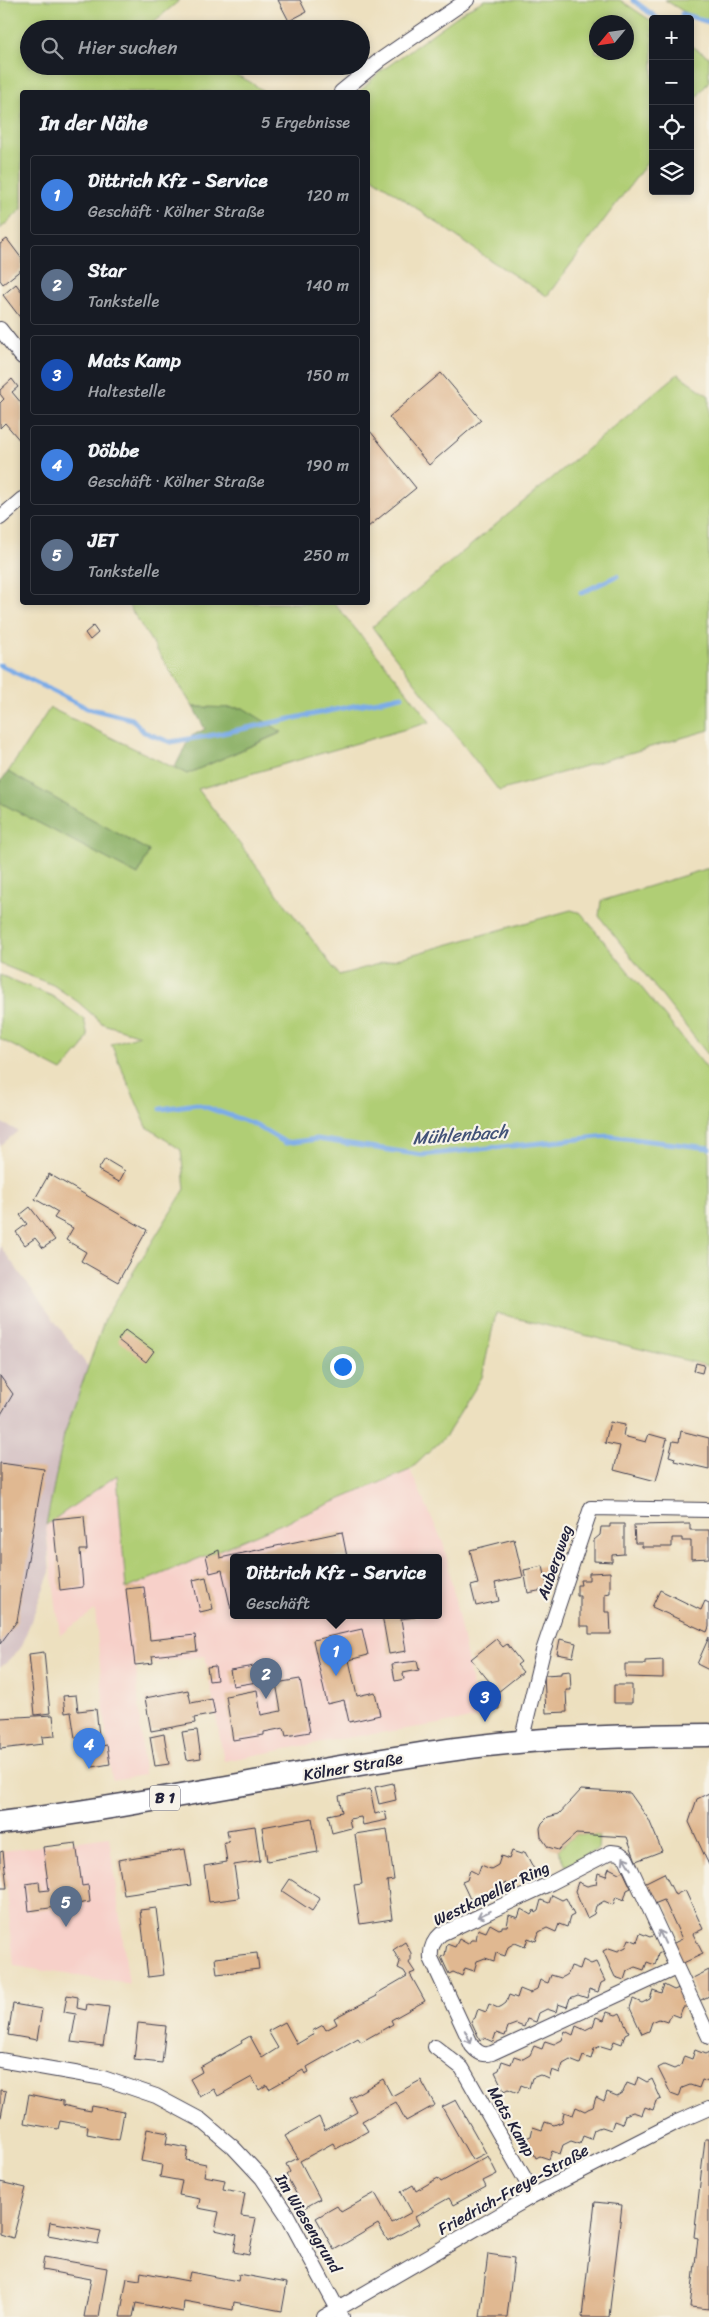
<!DOCTYPE html>
<html lang="de">
<meta charset="utf-8">
<style>
body{margin:0;font-family:Sriracha,sans-serif;background:#242831;color:#f1f3f6}
.controls{position:absolute;right:15px;top:15px;display:grid;overflow:hidden;border-radius:5px;box-shadow:0 2px 8px #0003}
.controls button{width:45px;height:45px;display:grid;place-items:center;padding:0;border:0;border-bottom:1px solid #363941;background:#171b24;color:#f1f3f6;font:25px sans-serif}
.compass{position:absolute;left:589px;top:15px;width:45px;height:45px;border-radius:50%;background:#171b24;box-shadow:0 2px 8px #0003;rotate:241deg}
.you{position:absolute;left:342px;top:1366px;width:18px;height:18px;margin:-12px;border:4px solid #fff;border-radius:50%;background:#1a73e8;box-shadow:0 0 0 8px #1a73e833}
.badge{display:grid;place-items:center;width:32px;height:32px;border-radius:50%;background:#d690ce;color:#fff;font-size:16px;font-weight:700}
.pin{position:absolute;translate:-50% -41px;filter:drop-shadow(0 1px 2px #0008)}
.pin::after{content:'';position:absolute;top:26px;width:18px;height:15px;background:inherit;clip-path:polygon(0 0,100% 0,50% 100%)}
.popup{position:absolute;left:230px;top:1554px;width:212px;height:65px;box-sizing:border-box;display:grid;place-content:center;border-radius:5px;background:#171b24;filter:drop-shadow(0 1px 4px #0005);font-size:16px;white-space:nowrap;color:#9ea1a6}
.popup b{font-size:19px;color:#f1f3f6}
.popup::after{content:'';position:absolute;left:50%;top:100%;margin-left:-10px;border:10px solid transparent;border-top-color:#171b24}
.list{margin:0;padding:0;list-style:none}
h2{display:flex;justify-content:space-between;align-items:center;height:65px;margin:0;padding:0 20px;font-size:21px}
h2 small{font-size:16px;font-weight:400;color:#9ea1a6}
.list li{display:grid;grid-template-columns:32px 1fr auto;gap:15px;align-items:center;box-sizing:border-box;height:80px;margin:0 10px 10px;padding:0 10px;border:1px solid #363941;border-radius:5px}
.list b{display:block;font-size:19px;white-space:nowrap}
.list p{margin:0;font-size:16px;white-space:nowrap;color:#9ea1a6}
.list em{font-size:16px;font-style:normal;color:#9ea1a6}
.icon{flex:none;width:28px;height:28px;fill:none;stroke:currentColor;stroke-width:2;stroke-linecap:round;stroke-linejoin:round}
.map{position:relative;flex:none;width:709px;height:2317px;overflow:hidden}
.search{position:absolute;background:#171b24;box-shadow:0 2px 8px #0003;left:20px;top:20px;width:350px;height:55px;display:flex;align-items:center;gap:12px;box-sizing:border-box;padding:0 18px;border-radius:28px;color:#9ea1a6;font-size:19px}
.panel{position:absolute;background:#171b24;box-shadow:0 2px 8px #0003;left:20px;top:90px;width:350px;height:515px;border-radius:5px}
.map>svg:first-child{display:block}
.built{fill:#f7d0c9;fill-rule:evenodd}
.industrial{fill:#d2bec1}
.green{fill:#b0ce75;stroke:#697858;fill-rule:evenodd}
.forest{fill:#8cb166;stroke:#576a50}
.lines{fill:none;stroke-linecap:round;stroke-linejoin:round}
.stream{stroke:#7cace7;stroke-width:5}
.building{fill:#e0b891}
.street-casing{stroke:#403e4f;stroke-width:16}
.primary-casing{stroke:#403e4f;stroke-width:25}
.street{stroke:#fff;stroke-width:14}
.primary{stroke:#fff;stroke-width:22}
.oneway{stroke:#9c9ca7}
.labels{text-anchor:middle;stroke-width:4.5;stroke-linejoin:round;paint-order:stroke}
.shield{fill:#f7f3e8;stroke:#62616f;stroke-width:1}
.shield-label{font-size:15px;font-weight:bold;fill:#22223b}
.street-label{font-size:16px;fill:#22223b;stroke:#f7f3e8}
.water-label{font-size:18px;font-style:italic;fill:#425277;stroke:#f7f3e8}
</style>
<div class="map">
<svg width="709" height="2317" viewBox="0 0 709 2317">
<rect width="100%" height="100%" fill="#f7f3e8"/>
<filter id="ink" filterUnits="userSpaceOnUse"><feTurbulence type="fractalNoise" baseFrequency=".02" numOctaves="2"/><feDisplacementMap in="SourceGraphic" scale="10" xChannelSelector="R" yChannelSelector="G"/><feConvolveMatrix kernelMatrix="1 2 1 2 8 2 1 2 1" color-interpolation-filters="sRGB"/></filter>
<filter id="wash" filterUnits="userSpaceOnUse"><feTurbulence type="fractalNoise" baseFrequency=".0096" numOctaves="4" result="noise"/><feDisplacementMap in="SourceGraphic" scale="20" xChannelSelector="R" yChannelSelector="G"/><feGaussianBlur stdDeviation="1.12" result="paint"/><feColorMatrix in="noise" values="0 0 0 0 0 0 0 0 0 0 0 0 0 0 0 0 0 1.4 0 .05"/><feComposite in="paint" operator="in"/></filter>
<g filter="url(#wash)">
<rect width="100%" height="100%" fill="#ede0bf"/>
<path class="built" d="M 410,1470 L 444,1545 L 479,1718 L 333,1740 L 224,1761 L 205,1656 L 136,1665 L 144,1775 L 112,1780 L 107,1745 L 95,1610 L 60,1635 L 46,1525 L 117,1475 L 126,1589 ZM 234,1557 L 438,1557 L 438,1615 L 234,1615 Z
M 109,1837 L 129,1984 L 14,1966 L 3,1851 Z"/>
<path class="industrial" d="M 0,1122 L 18,1131 L 0,1146 Z
M 0,1246 L 89,1368 L 64,1435 L 46,1525 L 50,1572 L 20,1649 L 0,1668 Z"/>
<path class="green" d="M 0,0 L 180,0 L 151,24 L 154,29 L 29,29 L 29,66 L 203,67 C 226,70 247,77 264,92 L 22,92 L 22,209 L 0,229 Z
M 485,0 L 620,0 L 653,22 L 653,155 L 547,296 L 490,260 L 368,174 L 368,92 L 359,92 L 380,72 L 467,9 ZM 596,22 L 626,22 L 626,52 L 596,52 Z
M 665,0 L 709,0 L 709,22 L 694,18 Z
M 690,45 L 709,57 L 709,81 L 690,106 Z
M 678,374 L 709,396 L 709,730 L 499,791 L 372,627 Z
M 127,603 L 334,603 L 402,685 L 430,722 L 198,789 L 339,975 L 571,910 L 581,913 L 709,1071 L 709,1366 L 496,1313 L 482,1377 L 446,1436 L 410,1470 L 126,1589 L 117,1475 L 46,1525 L 64,1435 L 106,1316 L 185,1189 L 181,1150 L 147,1127 L 111,1044 L 140,1035 L 103,1024 L 78,1002 L 53,985 L 0,964 L 0,805 L 1,803 L 138,875 L 149,851 L 8,772 L 50,708 L 187,774 L 281,733 L 243,708 L 193,707 Z
M 709,868 L 709,1056 L 599,916 L 601,901 Z
M 0,975 L 52,996 L 84,1019 L 88,1036 L 82,1048 L 62,1071 L 0,1039 Z
M 576,1834 L 599,1835 L 598,1849 L 566,1866 L 558,1850 Z"/>
<path class="forest" d="M 193,707 L 243,708 L 282,732 L 187,774 L 175,767 L 190,737 L 205,729 Z
M 8,772 L 149,851 L 138,875 L 1,803 L 0,805 L 0,782 Z"/>
<g class="lines">
<path class="stream" d="M 633,0 L 658,19
M 682,14 L 709,22
M 581,593 L 617,576
M 0,665 L 87,708 L 132,719 L 144,732 L 170,742 L 208,736 L 402,696
M 161,1109 L 197,1104 L 254,1124 L 286,1143 L 317,1139 L 422,1155 L 608,1136 L 709,1148"/>
</g>
<g id="blocks">
<path class="building" d="M 278,0 L 300,0 L 306,12 L 289,21 Z
M 7,239 L 22,259 L 22,269 L 3,284 L 0,280 L 0,244 Z
M 16,284 L 22,292 L 22,320 L 3,295 Z
M 441,373 L 481,420 L 429,465 L 389,417 Z
M 12,379 L 18,387 L 12,392 L 22,404 L 22,443 L 5,423 L 0,428 L 0,403 L 4,399 L 0,394 L 0,390 Z
M 370,431 L 416,488 L 368,527 L 368,433 Z
M 93,626 L 98,633 L 90,640 L 85,633 Z
M 105,1159 L 125,1171 L 119,1182 L 98,1170 Z
M 49,1174 L 147,1230 L 118,1282 L 81,1261 L 86,1252 L 66,1240 L 73,1228 L 54,1218 L 58,1212 L 35,1199 Z
M 30,1207 L 55,1240 L 43,1248 L 35,1238 L 25,1245 L 16,1232 L 27,1224 L 20,1215 Z
M 125,1330 L 154,1351 L 146,1362 L 118,1340 Z
M 696,1363 L 704,1365 L 702,1373 L 694,1371 Z
M 0,1376 L 13,1394 L 0,1416 Z
M 610,1422 L 625,1425 L 623,1436 L 646,1442 L 649,1434 L 667,1439 L 656,1481 L 614,1470 L 620,1446 L 605,1443 Z
M 681,1431 L 709,1438 L 709,1469 L 674,1461 L 675,1458 L 669,1456 L 673,1441 L 679,1442 Z
M 0,1463 L 44,1469 L 17,1621 L 0,1644 Z
M 84,1516 L 87,1550 L 80,1550 L 83,1587 L 60,1590 L 53,1519 Z
M 610,1524 L 624,1524 L 624,1554 L 612,1555 L 612,1562 L 594,1561 L 594,1540 L 600,1535 L 601,1527 L 610,1527 Z
M 690,1524 L 690,1530 L 709,1530 L 709,1558 L 691,1559 L 691,1541 L 682,1541 L 682,1538 L 672,1538 L 672,1547 L 642,1547 L 642,1543 L 635,1543 L 634,1525 Z
M 342,1532 L 347,1557 L 233,1557 L 233,1608 L 231,1609 L 222,1570 L 210,1573 L 206,1556 L 219,1550 L 220,1558 Z
M 514,1539 L 523,1577 L 495,1583 L 499,1601 L 476,1606 L 471,1586 L 478,1584 L 470,1550 Z
M 543,1566 L 548,1589 L 528,1593 L 524,1570 Z
M 610,1572 L 610,1593 L 605,1594 L 605,1612 L 610,1612 L 611,1634 L 589,1634 L 589,1626 L 580,1626 L 580,1596 L 577,1596 L 577,1585 L 581,1585 L 580,1580 L 589,1580 L 589,1573 Z
M 206,1577 L 213,1609 L 200,1612 L 193,1580 Z
M 144,1587 L 150,1640 L 195,1635 L 197,1651 L 152,1656 L 153,1663 L 135,1665 L 126,1589 Z
M 660,1590 L 701,1610 L 705,1601 L 709,1603 L 709,1627 L 707,1632 L 652,1607 Z
M 382,1615 L 414,1615 L 415,1617 L 401,1619 L 406,1651 L 389,1654 Z
M 362,1629 L 368,1655 L 349,1660 L 357,1696 L 375,1692 L 380,1715 L 349,1722 L 344,1700 L 327,1704 L 313,1640 Z
M 709,1637 L 709,1670 L 697,1664 Z
M 496,1639 L 503,1647 L 507,1644 L 521,1662 L 517,1665 L 523,1672 L 498,1692 L 499,1709 L 484,1710 L 483,1694 L 498,1692 L 471,1659 Z
M 560,1639 L 576,1643 L 573,1657 L 557,1654 Z
M 44,1652 L 50,1713 L 35,1715 L 29,1654 Z
M 663,1660 L 663,1678 L 625,1677 L 625,1664 L 645,1664 L 645,1661 Z
M 417,1661 L 419,1670 L 403,1673 L 404,1679 L 395,1681 L 392,1664 Z
M 260,1665 L 263,1681 L 233,1686 L 230,1670 Z
M 215,1666 L 217,1680 L 209,1681 L 207,1667 Z
M 570,1671 L 571,1690 L 566,1690 L 567,1712 L 546,1713 L 544,1675 L 561,1674 L 561,1672 Z
M 300,1679 L 310,1732 L 286,1736 L 284,1728 L 264,1732 L 264,1735 L 233,1740 L 226,1696 L 257,1690 L 261,1715 L 281,1711 L 276,1683 Z
M 614,1685 L 632,1685 L 632,1703 L 614,1703 Z
M 188,1690 L 191,1703 L 212,1699 L 215,1714 L 194,1718 L 195,1723 L 151,1731 L 145,1698 Z
M 76,1695 L 78,1711 L 96,1709 L 99,1735 L 75,1738 L 71,1712 L 65,1713 L 63,1696 Z
M 53,1715 L 55,1736 L 42,1737 L 43,1744 L 0,1749 L 0,1718 Z
M 197,1730 L 201,1758 L 187,1760 L 182,1732 Z
M 164,1734 L 169,1764 L 155,1766 L 150,1737 Z
M 107,1745 L 110,1764 L 93,1767 L 90,1748 Z
M 393,1783 L 396,1800 L 379,1804 L 375,1787 Z
M 370,1789 L 375,1814 L 385,1811 L 387,1820 L 363,1825 L 361,1817 L 349,1819 L 351,1828 L 332,1833 L 328,1815 L 342,1812 L 339,1796 Z
M 581,1790 L 630,1793 L 649,1820 L 662,1851 L 636,1861 L 627,1837 L 576,1834 L 558,1850 L 548,1847 L 541,1837 L 540,1828 L 542,1823 L 548,1817 L 559,1814 Z
M 709,1793 L 709,1865 L 689,1822 L 697,1799 Z
M 312,1818 L 318,1852 L 267,1861 L 262,1827 Z
M 255,1826 L 260,1861 L 234,1865 L 239,1898 L 209,1902 L 204,1866 L 227,1862 L 224,1842 L 229,1842 L 227,1830 Z
M 387,1829 L 394,1880 L 387,1881 L 392,1919 L 360,1924 L 354,1885 L 362,1884 L 355,1834 Z
M 76,1843 L 82,1886 L 88,1885 L 90,1902 L 29,1911 L 26,1884 L 39,1882 L 40,1891 L 49,1890 L 43,1847 Z
M 185,1849 L 191,1885 L 124,1895 L 118,1860 Z
M 3,1851 L 7,1888 L 0,1888 L 0,1852 Z
M 512,1851 L 521,1854 L 525,1852 L 535,1871 L 530,1873 L 527,1883 L 519,1880 L 516,1888 L 505,1883 L 502,1887 L 501,1885 L 498,1886 L 496,1897 L 488,1894 L 485,1903 L 475,1897 L 470,1899 L 462,1882 L 467,1880 L 470,1870 L 478,1874 L 481,1865 L 491,1869 L 498,1865 L 501,1856 L 509,1859 Z
M 609,1868 L 619,1873 L 623,1871 L 631,1888 L 627,1890 L 624,1900 L 616,1897 L 613,1905 L 604,1901 L 596,1906 L 594,1914 L 587,1918 L 575,1891 L 578,1882 L 587,1886 L 596,1884 L 598,1873 L 606,1876 Z
M 664,1873 L 675,1895 L 685,1890 L 703,1929 L 693,1934 L 703,1954 L 681,1964 L 672,1944 L 682,1939 L 664,1900 L 654,1904 L 644,1883 Z
M 290,1879 L 320,1899 L 312,1911 L 282,1891 Z
M 552,1895 L 562,1900 L 566,1898 L 574,1915 L 570,1917 L 567,1927 L 559,1924 L 556,1932 L 547,1928 L 539,1932 L 536,1941 L 528,1938 L 525,1947 L 515,1943 L 508,1947 L 505,1956 L 496,1953 L 494,1961 L 485,1958 L 480,1960 L 477,1961 L 474,1971 L 465,1968 L 462,1976 L 453,1972 L 449,1974 L 441,1957 L 445,1955 L 447,1944 L 455,1947 L 459,1939 L 468,1944 L 471,1940 L 476,1940 L 478,1929 L 486,1932 L 490,1924 L 499,1929 L 502,1928 L 502,1926 L 507,1926 L 509,1915 L 518,1918 L 521,1909 L 531,1915 L 534,1910 L 535,1913 L 538,1911 L 541,1900 L 549,1903 Z
M 156,1908 L 164,1975 L 148,1977 L 140,1910 Z
M 640,1933 L 650,1937 L 654,1935 L 662,1952 L 658,1954 L 655,1965 L 647,1962 L 644,1970 L 635,1967 L 627,1971 L 624,1980 L 615,1977 L 603,1951 L 609,1948 L 618,1951 L 626,1947 L 629,1939 L 637,1942 Z
M 405,1942 L 411,1953 L 411,1960 L 409,1963 L 415,1972 L 410,1974 L 425,2001 L 391,2020 L 393,2024 L 361,2042 L 358,2038 L 307,2067 L 309,2072 L 305,2074 L 303,2070 L 269,2089 L 267,2085 L 259,2090 L 252,2077 L 218,2096 L 214,2089 L 200,2097 L 190,2079 L 202,2072 L 200,2067 L 242,2043 L 241,2041 L 250,2036 L 262,2058 L 278,2048 L 268,2031 L 285,2022 L 297,2044 L 314,2034 L 312,2031 L 323,2025 L 326,2030 L 337,2024 L 334,2018 L 377,1996 L 376,1994 L 407,1976 L 404,1971 L 398,1968 L 400,1962 L 393,1950 Z
M 257,1953 L 259,1969 L 217,1974 L 215,1958 Z
M 583,1960 L 591,1964 L 596,1962 L 605,1981 L 601,1983 L 598,1992 L 589,1989 L 587,1998 L 578,1995 L 570,1998 L 567,2007 L 558,2004 L 556,2012 L 547,2009 L 539,2013 L 536,2022 L 527,2019 L 524,2027 L 516,2024 L 508,2027 L 505,2036 L 496,2033 L 493,2042 L 484,2038 L 480,2040 L 471,2021 L 475,2018 L 478,2009 L 486,2012 L 489,2004 L 498,2008 L 502,2006 L 506,2003 L 509,1995 L 517,1998 L 520,1989 L 530,1993 L 533,1991 L 537,1989 L 540,1980 L 548,1983 L 551,1975 L 561,1978 L 565,1976 L 568,1974 L 571,1966 L 580,1969 Z
M 709,1970 L 709,1996 L 699,2001 L 689,1980 Z
M 664,1985 L 674,1990 L 679,1988 L 688,2007 L 683,2007 L 679,2017 L 671,2014 L 668,2022 L 659,2019 L 652,2022 L 649,2031 L 642,2034 L 630,2008 L 633,1999 L 642,2003 L 650,1999 L 653,1990 L 661,1993 Z
M 67,1995 L 78,1997 L 77,2008 L 86,2010 L 87,2004 L 109,2007 L 103,2046 L 71,2042 L 76,2014 L 64,2012 Z
M 13,2004 L 42,2009 L 37,2040 L 8,2035 Z
M 607,2012 L 616,2015 L 620,2013 L 629,2032 L 625,2034 L 622,2044 L 614,2041 L 611,2049 L 601,2046 L 594,2049 L 591,2059 L 583,2056 L 580,2064 L 570,2060 L 563,2064 L 560,2073 L 552,2070 L 549,2079 L 540,2075 L 532,2078 L 529,2088 L 521,2085 L 518,2093 L 508,2089 L 504,2091 L 495,2072 L 499,2070 L 502,2061 L 511,2064 L 514,2056 L 523,2059 L 530,2055 L 534,2046 L 542,2049 L 545,2041 L 554,2044 L 562,2040 L 565,2031 L 573,2035 L 576,2026 L 585,2030 L 593,2026 L 596,2017 L 604,2020 Z
M 138,2023 L 166,2026 L 162,2063 L 134,2060 Z
M 695,2050 L 705,2054 L 709,2052 L 709,2082 L 702,2080 L 699,2088 L 690,2085 L 682,2088 L 679,2097 L 671,2094 L 658,2068 L 664,2065 L 674,2069 L 678,2067 L 681,2065 L 684,2056 L 692,2059 Z
M 638,2077 L 647,2082 L 652,2079 L 661,2099 L 656,2101 L 653,2110 L 645,2107 L 642,2115 L 633,2112 L 625,2115 L 622,2124 L 614,2121 L 611,2130 L 602,2127 L 598,2128 L 594,2130 L 591,2139 L 583,2136 L 580,2144 L 571,2141 L 563,2145 L 560,2154 L 552,2151 L 549,2159 L 540,2156 L 536,2158 L 526,2138 L 531,2136 L 533,2127 L 542,2130 L 545,2122 L 554,2125 L 559,2123 L 562,2122 L 564,2112 L 573,2115 L 576,2107 L 585,2111 L 588,2109 L 593,2107 L 596,2097 L 604,2101 L 607,2092 L 617,2096 L 623,2092 L 627,2083 L 635,2086 Z
M 383,2079 L 392,2096 L 421,2080 L 435,2105 L 406,2121 L 396,2102 L 362,2121 L 368,2131 L 336,2149 L 333,2143 L 300,2161 L 320,2199 L 304,2208 L 286,2175 L 290,2172 L 286,2164 L 298,2158 L 285,2136 L 319,2117 L 325,2130 L 357,2112 L 350,2098 Z
M 0,2090 L 6,2091 L 1,2117 L 0,2117 Z
M 29,2094 L 63,2101 L 63,2105 L 80,2109 L 91,2111 L 92,2106 L 124,2112 L 119,2140 L 87,2134 L 88,2126 L 60,2121 L 58,2129 L 24,2123 Z
M 456,2100 L 486,2153 L 472,2160 L 442,2107 Z
M 147,2129 L 168,2133 L 166,2144 L 188,2148 L 186,2160 L 206,2164 L 204,2176 L 225,2180 L 223,2189 L 245,2193 L 241,2216 L 256,2218 L 249,2255 L 234,2252 L 237,2235 L 215,2230 L 219,2212 L 198,2208 L 200,2199 L 179,2195 L 182,2181 L 160,2177 L 162,2165 L 141,2161 Z
M 705,2139 L 709,2139 L 709,2309 L 690,2307 L 698,2238 L 694,2237 Z
M 488,2156 L 497,2174 L 483,2181 L 486,2187 L 453,2205 L 449,2198 L 415,2217 L 419,2224 L 388,2241 L 378,2224 L 334,2250 L 316,2218 L 337,2206 L 341,2212 L 375,2193 L 392,2223 L 412,2212 L 401,2192 L 413,2185 L 416,2191 L 438,2178 L 441,2182 Z
M 0,2182 L 26,2188 L 13,2238 L 0,2234 Z
M 595,2202 L 622,2205 L 609,2317 L 582,2317 Z
M 50,2222 L 101,2231 L 98,2244 L 48,2235 Z
M 488,2254 L 514,2258 L 507,2317 L 480,2317 Z
M 44,2257 L 107,2268 L 99,2317 L 84,2317 L 91,2279 L 42,2270 Z
M 141,2272 L 188,2281 L 190,2272 L 238,2281 L 239,2274 L 287,2283 L 282,2311 L 234,2302 L 233,2310 L 184,2301 L 183,2312 L 136,2303 L 133,2317 L 120,2317 L 127,2278 L 140,2280 Z"/>
</g>
</g>
<g filter="url(#ink)">
<use href="#blocks" fill-opacity="0" stroke="#403e4f" stroke-width="1"/>
<g class="lines">
<g class="street-casing">
<path id="street" d="M 341,92 L 380,60 L 467,0
M 0,329 L 22,357
M 0,518 L 22,499
M 521,1742 L 543,1651 L 591,1508 L 709,1510
M 676,1968 L 492,2053 C 483,2056 478,2053 472,2046 L 431,1958 C 430,1948 433,1941 441,1934 L 551,1883 L 611,1852 L 619,1853 L 626,1858 L 709,2037
M 435,2047 L 462,2068 L 534,2195
M 0,2060 L 103,2078 L 156,2096 L 201,2120 L 233,2147 L 262,2178 L 287,2215 L 342,2317
M 324,2317 L 534,2195 L 677,2122 L 709,2108"/>
</g>
<g class="primary-casing">
<path id="primary" d="M 0,1823 C 153,1804 303,1770 456,1749 C 540,1737 624,1736 709,1735"/>
</g>
<use href="#street" class="street"/>
<use href="#primary" class="primary"/>
</g>
<defs><path id="oneway-shaft" d="M-6 0H5M1.5-3L5.5 0L1.5 3" fill="none" stroke-width="1.6" stroke-linecap="round" stroke-linejoin="round" transform="scale(1.25)"/></defs>
<g class="oneway">
<use href="#oneway-shaft" transform="translate(627 1863) rotate(-121)"/>
<use href="#oneway-shaft" transform="translate(484 1914) rotate(155)"/>
<use href="#oneway-shaft" transform="translate(662 1937) rotate(-115)"/>
<use href="#oneway-shaft" transform="translate(468 2037) rotate(65)"/>
</g>
</g>
<g class="labels">
<rect class="shield" x="150" y="1785.5" width="30" height="25" rx="4"/>
<g class="shield-label">
<text x="165" y="1803">B 1</text>
</g>
<g class="street-label">
<text transform="translate(554 1562) rotate(-71)" y="6">Aubergweg</text>
<text transform="translate(353 1766) rotate(-10)" y="6">Kölner Straße</text>
<text transform="translate(491 1893) rotate(-26)" y="6">Westkapeller Ring</text>
<text transform="translate(512 2121) rotate(60)" y="6">Mats Kamp</text>
<text transform="translate(513 2189) rotate(-29)" y="6">Friedrich-Freye-Straße</text>
<text transform="translate(309 2223) rotate(59)" y="6">Im Wiesengrund</text>
</g>
<g class="water-label">
<text transform="translate(460 1135) rotate(-4)" y="6">Mühlenbach</text>
</g>
</g>
</svg>
<div class="controls">
<button>+</button>
<button>−</button>
<button><svg class="icon" aria-label="locate" viewBox="0 0 24 24"><circle cx="12" cy="12" r="6"/><path d="M12 2v4M12 18v4M2 12h4M18 12h4"/></svg></button>
<button><svg class="icon" aria-label="layers" viewBox="0 0 24 24"><path d="M12 4l9 5-9 5-9-5zM3 14l9 5 9-5"/></svg></button>
</div>
<svg class="compass" viewBox="-18 -18 36 36"><path d="M0-13l5 13h-10z" fill="#e53935"/><path d="M0 13l5-13h-10z" fill="#9ea1a6"/></svg>
<div class="you"></div>
<div class="pin badge" style="left:336px;top:1676px;background:#3f7fe0">1</div>
<div class="popup"><b>Dittrich Kfz - Service</b>Geschäft</div>
<div class="pin badge" style="left:266px;top:1699px;background:#5c6f8a">2</div>
<div class="pin badge" style="left:485px;top:1722px;background:#1a4fb4">3</div>
<div class="pin badge" style="left:89px;top:1769px;background:#3f7fe0">4</div>
<div class="pin badge" style="left:66px;top:1927px;background:#5c6f8a">5</div>
<div class="search"><svg class="icon" aria-label="search" viewBox="0 0 24 24"><circle cx="10" cy="10" r="6"/><path d="M15 15l6 6"/></svg>Hier suchen</div>
<section class="panel">
<h2>In der Nähe<small>5 Ergebnisse</small></h2>
<ul class="list">
<li><span class="badge" style="background:#3f7fe0">1</span><div><b>Dittrich Kfz - Service</b><p>Geschäft · Kölner Straße</p></div><em>120 m</em></li>
<li><span class="badge" style="background:#5c6f8a">2</span><div><b>Star</b><p>Tankstelle</p></div><em>140 m</em></li>
<li><span class="badge" style="background:#1a4fb4">3</span><div><b>Mats Kamp</b><p>Haltestelle</p></div><em>150 m</em></li>
<li><span class="badge" style="background:#3f7fe0">4</span><div><b>Döbbe</b><p>Geschäft · Kölner Straße</p></div><em>190 m</em></li>
<li><span class="badge" style="background:#5c6f8a">5</span><div><b>JET</b><p>Tankstelle</p></div><em>250 m</em></li>
</ul>
</section>
</div>
